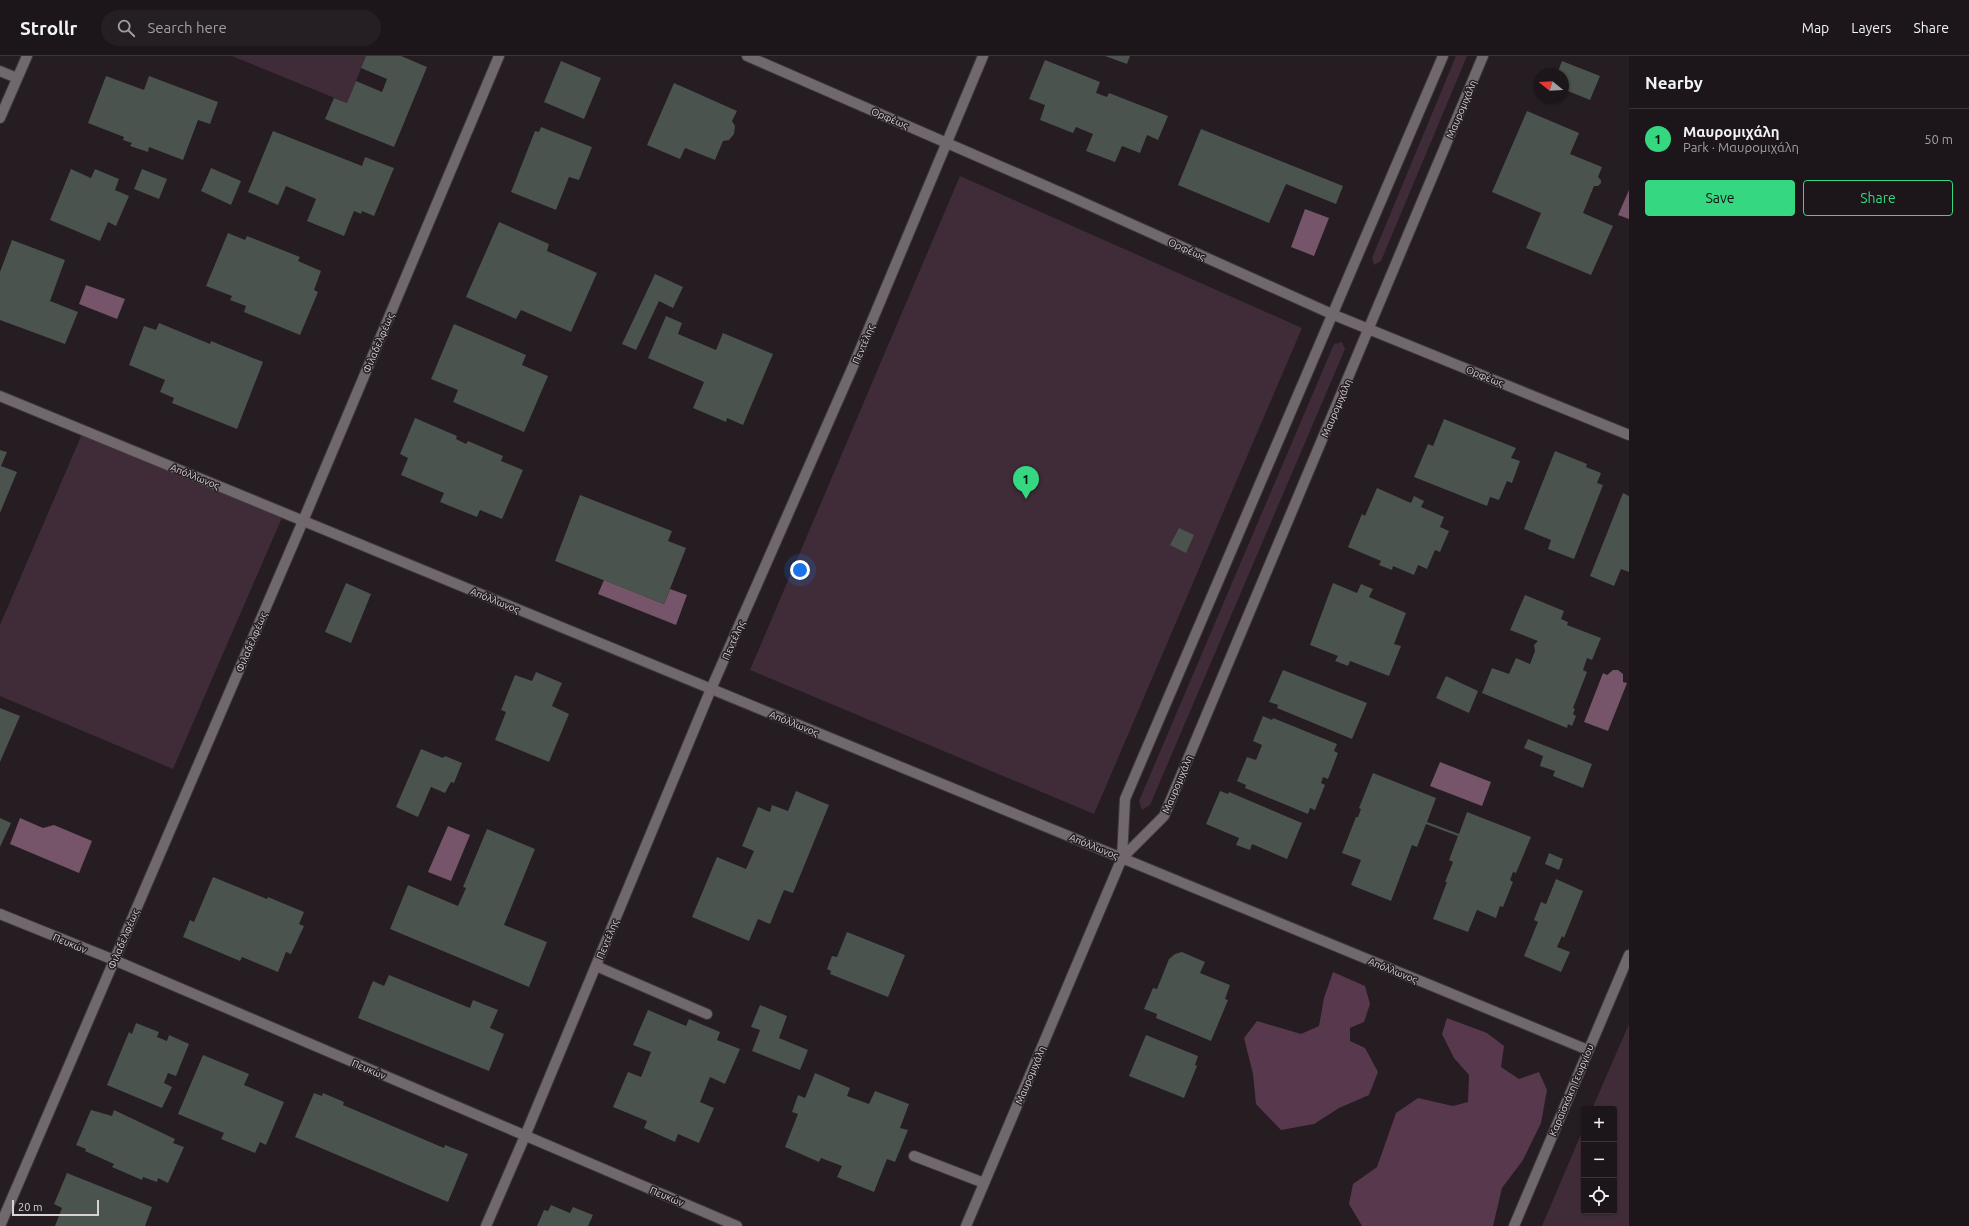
<!DOCTYPE html>
<meta charset="utf-8">
<style>
body{margin:0;font-family:Ubuntu,sans-serif;background:#251f23;color:#f1f3f6}
.controls{position:absolute;right:12px;bottom:12px;display:grid;overflow:hidden;border-radius:4px;box-shadow:0 1px 3px #0004}
.controls button{width:36px;height:36px;display:grid;place-items:center;padding:0;border:0;border-bottom:1px solid #3a3539;background:#1c161a;color:#f1f3f6;font:20px sans-serif}
.compass{position:absolute;left:1533px;top:12px;width:36px;height:36px;border-radius:50%;background:#1c161a;box-shadow:0 1px 3px #0004;rotate:288deg}
.scale{position:absolute;left:12px;bottom:10px;width:87px;box-sizing:border-box;padding-left:4px;border:2px solid #d7d2d5;border-top:0;font-size:11px;line-height:14px;white-space:nowrap;color:#d7d2d5;-webkit-text-stroke:3px #251d22;paint-order:stroke}
.you{position:absolute;left:800px;top:514px;width:14px;height:14px;margin:-10px;border:3px solid #fff;border-radius:50%;background:#1a73e8;box-shadow:0 0 0 6px #1a73e833}
.badge{display:grid;place-items:center;width:26px;height:26px;border-radius:50%;background:#35d881;color:#111;font-size:13px;font-weight:700}
.pin{position:absolute;translate:-50% -33px;filter:drop-shadow(0 1px 2px #0008)}
.pin::after{content:'';position:absolute;top:21px;width:14px;height:12px;background:inherit;clip-path:polygon(0 0,100% 0,50% 100%)}
.list{margin:0;padding:0;list-style:none}
h2{display:flex;justify-content:space-between;align-items:center;height:52px;margin:0;padding:0 16px;font-size:17px}
h2 small{font-size:13px;font-weight:400;color:#a09fa2}
.list li{display:grid;grid-template-columns:26px 1fr auto;gap:12px;align-items:center;box-sizing:border-box;height:60px;padding:0 16px;border-top:1px solid #3a3539}
.list b{display:block;font-size:15px;white-space:nowrap}
.list p{margin:0;font-size:13px;white-space:nowrap;color:#a09fa2}
.list em{font-size:13px;font-style:normal;color:#a09fa2}
.actions{display:flex;gap:8px;padding:12px 16px}
.actions a{flex:1;padding:9px 0;border:1px solid #35d881;border-radius:4px;text-align:center;font-size:14px;color:#35d881}
.actions .main{background:#35d881;color:#111}
.icon{flex:none;width:22px;height:22px;fill:none;stroke:currentColor;stroke-width:2;stroke-linecap:round;stroke-linejoin:round}
.map{position:relative;flex:none;width:1629px;height:1170px;overflow:hidden}
header{display:flex;align-items:center;gap:24px;box-sizing:border-box;height:56px;padding:0 20px;background:#1c161a;border-bottom:1px solid #3a3539}
header strong{font-size:19px}
nav{display:flex;gap:22px;margin-inline-start:auto;font-size:14px}
.search{width:280px;height:36px;background:#251f23;display:flex;align-items:center;gap:10px;box-sizing:border-box;padding:0 14px;border-radius:22px;color:#a09fa2;font-size:15px}
main{display:flex}
aside{flex:1;background:#1c161a}
.map>svg:first-child{display:block}
.green{fill:#402c38}
.forest{fill:#58384c}
.water{fill:#765469}
.building{fill:#4a534d}
.lines{fill:none;stroke-linecap:round;stroke-linejoin:round}
.service-casing{stroke:#3e383b;stroke-width:12}
.minor-casing{stroke:#3e383b;stroke-width:12}
.tertiary-casing{stroke:#3e383b;stroke-width:12}
.service{stroke:#71686d;stroke-width:10}
.minor{stroke:#71686d;stroke-width:10}
.tertiary{stroke:#71686d;stroke-width:10}
.labels{text-anchor:middle;stroke-width:3;stroke-linejoin:round;paint-order:stroke}
.street-label{font-size:10px;fill:#d7d2d5;stroke:#251d22}
</style>
<header>
<strong>Strollr</strong>
<div class="search"><svg class="icon" aria-label="search" viewBox="0 0 24 24"><circle cx="10" cy="10" r="6"/><path d="M15 15l6 6"/></svg>Search here</div>
<nav><a>Map</a><a>Layers</a><a>Share</a></nav>
</header>
<main>
<div class="map">
<svg width="1629" height="1170" viewBox="0 0 1629 1170">
<rect width="100%" height="100%" fill="#251d22"/>
<path class="green" d="M 232,0 L 366,0 L 347,47 Z
M 1456,0 L 1467,0 L 1381,205 L 1374,209 L 1372,202 Z
M 960,120 L 1302,272 L 1094,758 L 750,614 Z
M 1342,286 L 1345,293 L 1150,749 L 1142,754 L 1139,745 L 1334,288 Z
M 82,378 L 284,457 L 173,713 L 0,640 L 0,569 Z
M 1629,968 L 1629,1170 L 1542,1170 L 1584,1071 L 1584,1155 L 1614,1155 L 1614,1053 L 1592,1053 Z"/>
<path class="forest" d="M 1333,916 L 1365,930 L 1370,948 L 1364,966 L 1350,972 L 1350,985 L 1365,992 L 1378,1016 L 1369,1039 L 1339,1052 L 1314,1068 L 1281,1074 L 1256,1048 L 1253,1018 L 1244,982 L 1257,965 L 1301,978 L 1319,970 L 1324,942 Z
M 1447,962 L 1487,977 L 1504,990 L 1501,1011 L 1519,1023 L 1539,1016 L 1547,1034 L 1541,1067 L 1523,1104 L 1502,1132 L 1493,1170 L 1362,1170 L 1349,1148 L 1353,1128 L 1377,1111 L 1396,1057 L 1418,1042 L 1453,1050 L 1468,1046 L 1469,1019 L 1454,1002 L 1442,978 Z"/>
<path class="water" d="M 1629,134 L 1629,163 L 1618,159 Z
M 1305,153 L 1329,162 L 1314,200 L 1291,191 Z
M 86,229 L 125,243 L 117,263 L 79,248 Z
M 604,524 L 664,548 L 670,533 L 687,539 L 676,569 L 598,538 Z
M 1613,614 L 1618,614 L 1623,618 L 1623,626 L 1627,627 L 1608,675 L 1584,666 L 1603,617 L 1607,619 Z
M 1440,706 L 1491,726 L 1482,750 L 1430,730 Z
M 20,762 L 43,772 L 54,769 L 92,785 L 79,817 L 10,788 Z
M 448,770 L 470,779 L 451,825 L 428,816 Z"/>
<path class="building" d="M 366,0 L 401,0 L 427,11 L 394,91 L 325,63 L 334,42 L 347,47 L 356,25 L 382,36 L 387,23 L 361,12 Z
M 1105,0 L 1130,0 L 1127,8 Z
M 1045,4 L 1100,26 L 1096,37 L 1107,41 L 1109,37 L 1168,60 L 1158,84 L 1147,79 L 1140,97 L 1122,90 L 1115,106 L 1086,95 L 1093,78 L 1076,71 L 1073,77 L 1040,64 L 1045,49 L 1029,43 Z
M 561,5 L 601,22 L 584,63 L 544,46 Z
M 1562,5 L 1600,20 L 1590,44 L 1563,33 L 1563,18 L 1557,18 Z
M 106,20 L 144,34 L 149,20 L 218,46 L 210,68 L 198,64 L 183,104 L 149,91 L 148,96 L 130,90 L 132,87 L 123,84 L 124,81 L 88,67 Z
M 674,27 L 737,55 L 732,65 L 735,70 L 734,78 L 729,84 L 723,85 L 715,104 L 685,92 L 680,103 L 647,89 Z
M 1527,55 L 1579,77 L 1570,98 L 1602,111 L 1598,121 L 1601,124 L 1601,127 L 1598,130 L 1594,130 L 1583,157 L 1613,170 L 1591,219 L 1526,192 L 1541,157 L 1492,136 Z
M 541,71 L 592,91 L 579,124 L 569,121 L 556,154 L 511,136 L 535,75 L 539,76 Z
M 1201,73 L 1343,130 L 1336,148 L 1286,128 L 1269,167 L 1178,129 Z
M 273,75 L 362,110 L 365,101 L 394,112 L 374,160 L 362,155 L 361,158 L 354,155 L 344,180 L 307,165 L 316,143 L 286,130 L 278,149 L 248,136 Z
M 211,112 L 241,125 L 231,149 L 201,135 Z
M 71,113 L 91,122 L 95,113 L 119,123 L 115,134 L 129,140 L 116,170 L 108,166 L 100,185 L 50,164 Z
M 142,113 L 167,123 L 159,143 L 134,133 Z
M 499,166 L 549,188 L 547,195 L 597,217 L 571,276 L 521,254 L 516,263 L 466,241 Z
M 228,177 L 245,184 L 247,180 L 300,201 L 298,205 L 321,215 L 314,234 L 318,236 L 300,279 L 244,256 L 246,250 L 230,244 L 232,240 L 206,230 Z
M 12,184 L 65,204 L 50,245 L 78,256 L 65,288 L 0,264 L 0,216 Z
M 655,218 L 683,231 L 673,252 L 659,245 L 636,294 L 622,288 Z
M 666,260 L 682,267 L 678,278 L 716,294 L 723,277 L 773,298 L 743,369 L 727,362 L 726,366 L 693,352 L 704,326 L 648,302 Z
M 159,267 L 210,288 L 211,285 L 263,306 L 237,373 L 172,347 L 174,342 L 160,336 L 165,324 L 129,309 L 144,270 L 156,274 Z
M 454,268 L 526,299 L 522,309 L 548,320 L 524,376 L 453,346 L 458,334 L 431,323 Z
M 415,362 L 457,380 L 456,383 L 466,388 L 468,385 L 503,400 L 501,405 L 523,414 L 502,463 L 480,454 L 477,461 L 440,446 L 444,437 L 401,419 L 408,402 L 400,398 Z
M 1444,363 L 1516,392 L 1511,402 L 1520,405 L 1512,427 L 1507,425 L 1499,444 L 1490,441 L 1487,450 L 1414,421 L 1428,388 L 1433,390 Z
M 0,394 L 7,396 L 1,410 L 17,416 L 0,457 Z
M 1555,395 L 1587,408 L 1586,411 L 1601,417 L 1597,427 L 1603,429 L 1574,503 L 1548,493 L 1551,484 L 1524,473 Z
M 1377,432 L 1411,447 L 1414,440 L 1424,445 L 1421,451 L 1444,461 L 1440,471 L 1449,475 L 1440,496 L 1435,494 L 1427,513 L 1418,509 L 1414,519 L 1393,510 L 1392,514 L 1379,509 L 1381,505 L 1348,491 L 1362,458 L 1365,460 Z
M 1623,437 L 1629,440 L 1629,516 L 1621,513 L 1614,530 L 1590,520 Z
M 580,439 L 672,475 L 668,485 L 686,492 L 664,548 L 555,505 Z
M 1179,472 L 1194,479 L 1186,497 L 1170,489 Z
M 346,527 L 371,538 L 351,587 L 325,576 Z
M 1333,527 L 1357,537 L 1361,528 L 1373,533 L 1369,541 L 1406,557 L 1394,588 L 1401,590 L 1389,620 L 1350,605 L 1348,610 L 1335,605 L 1338,600 L 1310,589 Z
M 1525,539 L 1564,555 L 1561,563 L 1568,566 L 1567,569 L 1601,582 L 1592,604 L 1587,602 L 1583,614 L 1587,616 L 1573,652 L 1575,653 L 1573,658 L 1576,660 L 1572,670 L 1568,668 L 1567,672 L 1482,637 L 1492,612 L 1509,618 L 1516,602 L 1530,608 L 1535,595 L 1534,589 L 1538,585 L 1510,574 Z
M 1283,614 L 1367,647 L 1352,683 L 1277,652 L 1278,649 L 1269,646 Z
M 536,616 L 562,627 L 552,650 L 569,658 L 549,706 L 495,684 L 506,656 L 501,654 L 515,619 L 532,625 Z
M 1446,620 L 1478,635 L 1469,657 L 1436,642 Z
M 0,652 L 20,660 L 0,706 Z
M 1263,660 L 1272,664 L 1273,662 L 1337,688 L 1334,695 L 1338,697 L 1328,723 L 1323,721 L 1321,727 L 1325,729 L 1315,754 L 1310,752 L 1308,758 L 1245,732 L 1246,729 L 1237,725 L 1247,701 L 1256,704 L 1262,689 L 1253,685 Z
M 1528,683 L 1592,708 L 1583,732 L 1553,720 L 1555,715 L 1540,710 L 1543,700 L 1524,692 Z
M 421,693 L 443,702 L 445,700 L 462,707 L 454,727 L 451,726 L 445,737 L 431,731 L 418,761 L 396,751 Z
M 1373,717 L 1436,742 L 1427,766 L 1459,778 L 1467,756 L 1531,781 L 1516,817 L 1513,816 L 1510,824 L 1513,826 L 1503,851 L 1500,850 L 1496,862 L 1477,854 L 1468,876 L 1433,863 L 1447,826 L 1445,826 L 1453,806 L 1449,804 L 1458,780 L 1426,768 L 1417,791 L 1412,789 L 1391,845 L 1351,829 L 1361,804 L 1342,797 L 1356,761 L 1358,761 L 1361,753 L 1359,752 Z
M 796,735 L 829,749 L 793,837 L 784,834 L 770,868 L 758,863 L 749,885 L 692,861 L 717,801 L 746,813 L 754,795 L 742,790 L 758,751 L 770,756 L 772,749 L 788,755 Z
M 1220,735 L 1228,738 L 1229,736 L 1302,767 L 1287,803 L 1252,788 L 1250,794 L 1236,789 L 1239,782 L 1206,768 Z
M 0,762 L 11,767 L 0,791 Z
M 487,773 L 535,793 L 504,869 L 547,886 L 529,931 L 390,873 L 408,829 L 458,850 L 466,832 L 463,831 Z
M 1549,797 L 1563,803 L 1559,814 L 1545,808 Z
M 213,821 L 267,843 L 268,841 L 304,856 L 299,868 L 304,870 L 291,898 L 286,896 L 278,916 L 242,901 L 240,905 L 183,881 L 190,864 L 194,866 Z
M 1556,823 L 1583,835 L 1564,882 L 1562,880 L 1557,891 L 1570,896 L 1561,916 L 1524,900 L 1538,866 L 1534,864 L 1541,846 L 1546,848 Z
M 847,876 L 905,899 L 888,941 L 830,918 L 831,915 L 827,913 L 832,900 L 837,901 Z
M 1182,896 L 1205,906 L 1200,917 L 1230,929 L 1225,943 L 1228,944 L 1211,985 L 1156,962 L 1157,958 L 1144,953 L 1153,932 L 1157,933 L 1169,903 L 1175,898 Z
M 389,919 L 470,952 L 473,944 L 498,954 L 490,972 L 504,978 L 489,1015 L 358,962 L 373,925 L 384,930 Z
M 760,949 L 787,960 L 779,982 L 808,994 L 800,1014 L 752,995 L 760,974 L 751,971 Z
M 648,954 L 686,970 L 689,963 L 720,976 L 717,984 L 740,993 L 725,1028 L 710,1021 L 700,1046 L 714,1052 L 699,1087 L 678,1078 L 675,1086 L 644,1072 L 647,1065 L 613,1051 L 628,1016 L 641,1021 L 651,996 L 633,989 Z
M 136,967 L 159,976 L 157,981 L 167,985 L 169,979 L 189,988 L 176,1020 L 168,1017 L 164,1027 L 172,1031 L 162,1052 L 107,1029 L 129,976 L 132,978 Z
M 1146,979 L 1198,1000 L 1195,1009 L 1197,1010 L 1184,1042 L 1129,1020 Z
M 203,999 L 249,1018 L 244,1029 L 284,1046 L 266,1089 L 260,1086 L 255,1097 L 221,1083 L 224,1077 L 178,1058 Z
M 815,1017 L 850,1032 L 847,1040 L 869,1048 L 875,1035 L 909,1048 L 900,1072 L 908,1074 L 895,1106 L 887,1103 L 874,1136 L 837,1121 L 842,1110 L 821,1102 L 819,1106 L 785,1091 L 798,1058 L 792,1056 L 798,1039 L 805,1042 Z
M 314,1037 L 322,1040 L 323,1037 L 344,1046 L 343,1049 L 444,1092 L 445,1089 L 468,1098 L 448,1146 L 295,1081 Z
M 91,1054 L 112,1060 L 114,1054 L 175,1083 L 173,1087 L 184,1091 L 168,1127 L 158,1122 L 157,1126 L 143,1121 L 142,1124 L 112,1111 L 114,1108 L 85,1095 L 86,1093 L 76,1089 Z
M 67,1117 L 152,1151 L 145,1170 L 55,1170 L 62,1152 L 54,1148 Z
M 551,1149 L 570,1157 L 573,1151 L 593,1159 L 588,1170 L 537,1170 L 544,1154 L 548,1155 Z"/>
<g class="lines">
<g class="service-casing">
<path id="service" d="M 596,910 L 707,958
M 914,1100 L 984,1127"/>
</g>
<g class="minor-casing">
<path id="minor" d="M 747,0 L 1071,141 L 1334,259 L 1629,379
M 0,15 L 17,22
M 0,62 L 27,0
M 0,858 L 114,904 L 737,1170
M 0,1170 L 303,465 L 499,0
M 486,1170 L 525,1080 L 711,633 L 854,308 L 983,0"/>
</g>
<g class="tertiary-casing">
<path id="tertiary" d="M 0,340 L 1588,994
M 1122,802 L 1164,760 L 1483,0
M 966,1170 L 1122,802 L 1125,743 L 1443,0
M 1514,1170 L 1629,899"/>
</g>
<use href="#service" class="service"/>
<use href="#minor" class="minor"/>
<use href="#tertiary" class="tertiary"/>
</g>
<g class="labels">
<g class="street-label">
<text transform="translate(1461 53) rotate(-67)" y="4">Μαυρομιχάλη</text>
<text transform="translate(890 62) rotate(23)" y="4">Ορφέως</text>
<text transform="translate(1187 193) rotate(24)" y="4">Ορφέως</text>
<text transform="translate(378 287) rotate(-67)" y="4">Φιλαδελφέως</text>
<text transform="translate(863 288) rotate(-67)" y="4">Πεντέλης</text>
<text transform="translate(1485 320) rotate(22)" y="4">Ορφέως</text>
<text transform="translate(1336 352) rotate(-67)" y="4">Μαυρομιχάλη</text>
<text transform="translate(195 420) rotate(22)" y="4">Απόλλωνος</text>
<text transform="translate(495 544) rotate(22)" y="4">Απόλλωνος</text>
<text transform="translate(733 584) rotate(-66)" y="4">Πεντέλης</text>
<text transform="translate(251 586) rotate(-67)" y="4">Φιλαδελφέως</text>
<text transform="translate(794 667) rotate(22)" y="4">Απόλλωνος</text>
<text transform="translate(1177 728) rotate(-67)" y="4">Μαυρομιχάλη</text>
<text transform="translate(1094 790) rotate(22)" y="4">Απόλλωνος</text>
<text transform="translate(123 883) rotate(-67)" y="4">Φιλαδελφέως</text>
<text transform="translate(607 883) rotate(-67)" y="4">Πεντέλης</text>
<text transform="translate(70 887) rotate(23)" y="4">Πευκών</text>
<text transform="translate(1393 914) rotate(22)" y="4">Απόλλωνος</text>
<text transform="translate(369 1013) rotate(23)" y="4">Πευκών</text>
<text transform="translate(1030 1019) rotate(-67)" y="4">Μαυρομιχάλη</text>
<text transform="translate(1571 1034) rotate(-67)" y="4">Καραϊσκάκη Γεωργίου</text>
<text transform="translate(667 1140) rotate(23)" y="4">Πευκών</text>
</g>
</g>
</svg>
<div class="controls">
<button>+</button>
<button>−</button>
<button><svg class="icon" aria-label="locate" viewBox="0 0 24 24"><circle cx="12" cy="12" r="6"/><path d="M12 2v4M12 18v4M2 12h4M18 12h4"/></svg></button>
</div>
<svg class="compass" viewBox="-18 -18 36 36"><path d="M0-13l5 13h-10z" fill="#e53935"/><path d="M0 13l5-13h-10z" fill="#a09fa2"/></svg>
<div class="scale">20 m</div>
<div class="you"></div>
<div class="pin badge" style="left:1026px;top:443px">1</div>
</div>
<aside>
<h2>Nearby<small></small></h2>
<ul class="list">
<li><span class="badge">1</span><div><b>Μαυρομιχάλη</b><p>Park · Μαυρομιχάλη</p></div><em>50 m</em></li>
</ul>
<div class="actions"><a class="main">Save</a><a>Share</a></div>
</aside>
</main>
